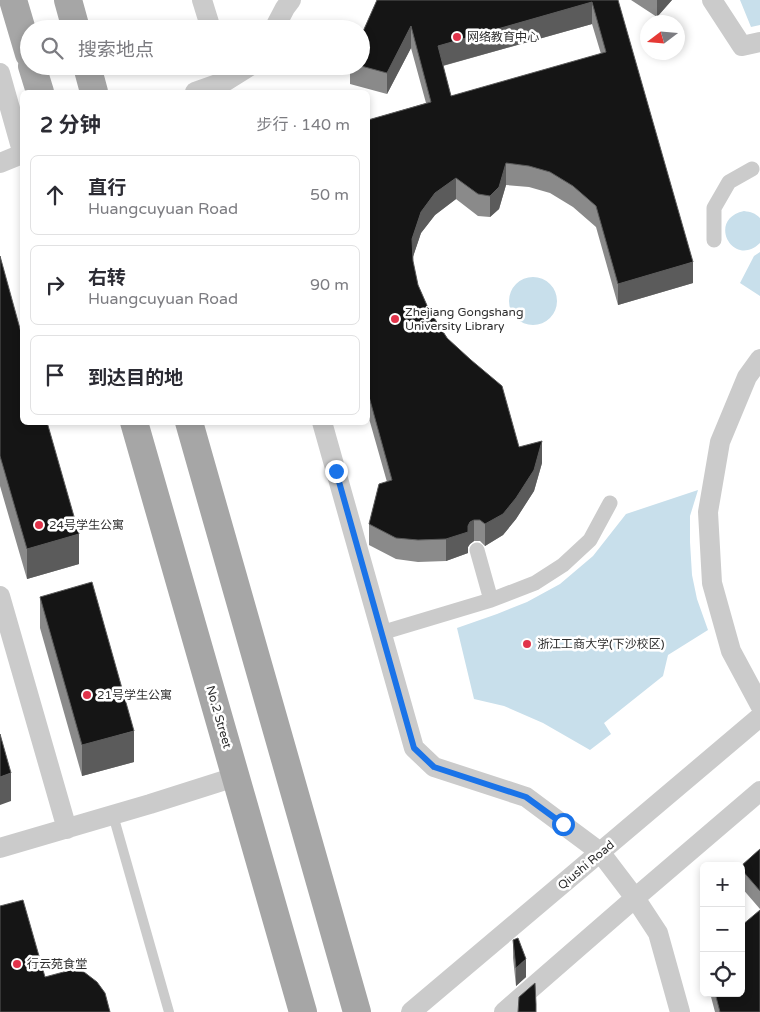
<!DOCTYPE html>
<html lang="zh">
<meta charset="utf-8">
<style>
body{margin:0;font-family:"Varela Round","Noto Sans SC",sans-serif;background:#f2f2f3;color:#2b2b33}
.controls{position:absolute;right:15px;bottom:15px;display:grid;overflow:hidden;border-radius:8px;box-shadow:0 2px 8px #0003}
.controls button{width:45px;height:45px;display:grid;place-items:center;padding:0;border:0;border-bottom:1px solid #e1e1e2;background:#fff;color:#2b2b33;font:25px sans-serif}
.compass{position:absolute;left:640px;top:15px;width:45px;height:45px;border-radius:50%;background:#fff;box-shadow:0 2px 8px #0003;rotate:254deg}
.stop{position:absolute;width:15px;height:15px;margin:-11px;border:4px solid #1a73e8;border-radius:50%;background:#fff}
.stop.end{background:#1a73e8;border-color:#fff;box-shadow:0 1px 5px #0008}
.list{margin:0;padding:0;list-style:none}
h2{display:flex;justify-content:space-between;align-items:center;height:65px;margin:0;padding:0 20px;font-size:21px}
h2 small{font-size:16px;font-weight:400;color:#7c7c81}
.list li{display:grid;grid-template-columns:32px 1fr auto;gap:15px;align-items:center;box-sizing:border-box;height:80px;margin:0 10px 10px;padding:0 10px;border:1px solid #e1e1e2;border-radius:8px}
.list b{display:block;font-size:19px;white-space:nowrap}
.list p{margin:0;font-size:16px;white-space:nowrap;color:#7c7c81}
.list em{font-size:16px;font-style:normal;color:#7c7c81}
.icon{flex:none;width:28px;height:28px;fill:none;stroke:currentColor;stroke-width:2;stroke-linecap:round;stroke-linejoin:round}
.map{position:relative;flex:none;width:760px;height:1012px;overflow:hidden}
.search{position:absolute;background:#fff;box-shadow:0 2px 8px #0003;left:20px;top:20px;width:350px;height:55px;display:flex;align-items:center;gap:12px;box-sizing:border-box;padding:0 18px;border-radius:28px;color:#7c7c81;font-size:19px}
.panel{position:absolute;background:#fff;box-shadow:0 2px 8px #0003;left:20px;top:90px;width:350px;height:335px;border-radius:8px}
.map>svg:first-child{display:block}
.water{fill:#c8dfeb}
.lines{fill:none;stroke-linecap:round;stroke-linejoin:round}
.service{stroke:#cbcbcb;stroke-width:10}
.pedestrian{stroke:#cbcbcb;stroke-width:15}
.minor{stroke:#cbcbcb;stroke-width:20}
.primary{stroke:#a6a6a6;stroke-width:28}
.wall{fill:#8a8a8a;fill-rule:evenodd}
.shaded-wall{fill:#5b5b5b}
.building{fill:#151515;stroke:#5b5b5b;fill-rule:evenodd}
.route{stroke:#1a73e8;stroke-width:6}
.poi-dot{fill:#e1334a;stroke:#fff;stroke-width:2}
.labels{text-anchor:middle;stroke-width:5;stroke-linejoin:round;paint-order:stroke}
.poi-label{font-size:12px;fill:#2e2e2e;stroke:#fff;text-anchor:start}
.street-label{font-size:12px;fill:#2e2e2e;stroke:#fff}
</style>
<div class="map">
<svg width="760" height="1012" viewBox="0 0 760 1012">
<rect width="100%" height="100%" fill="#fff"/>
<path class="water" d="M 740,0 L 760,0 L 760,25 L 751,27 Z
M 744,211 C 751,212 755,213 760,218 L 760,243 C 733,269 706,219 744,211 Z
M 760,252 L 760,296 L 740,283 L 754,256 Z
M509 301a24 24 0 1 1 48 0a24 24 0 1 1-48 0Z
M 698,490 L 690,516 L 690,542 L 692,575 L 697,599 L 708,630 L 668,655 L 663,676 L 604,723 L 611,734 L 590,750 L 543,723 L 504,706 L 474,699 L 457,628 L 497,614 L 527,602 L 560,584 L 593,556 L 626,514 Z"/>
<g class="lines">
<path class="service" d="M 113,815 L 169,1012"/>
<path class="pedestrian" d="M 714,240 L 714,208 L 729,182 L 752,169
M 477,550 L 491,600
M 381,633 L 491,600 L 535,583 L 563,565 L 590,540 L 610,503"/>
<path class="minor" d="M 202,0 L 211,29
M 712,0 L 742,46 L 760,42
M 274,29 L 285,8 L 291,0
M 0,73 L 22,151
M 195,92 L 226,81 L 250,66
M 0,163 L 22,154
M 760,359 L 747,377 L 720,442 L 708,512 L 712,583 L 731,651 L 760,705
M 322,422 L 414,748 L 434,767 L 526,797 L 600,852 L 635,898 L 658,933 L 680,1012
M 0,596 L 67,829
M 0,848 L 150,804 L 235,777
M 411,1012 L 760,717
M 504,1012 L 635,898 L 760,791"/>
<path class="primary" d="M 13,0 L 29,54
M 68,0 L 76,29
M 32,66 L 40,92
M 87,66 L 94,92
M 134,422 L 303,1012
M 189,422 L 357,1012"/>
</g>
<path class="wall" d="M 377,0 L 618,0 L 693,283 L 618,305 L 596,227 L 573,207 L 550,193 L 529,187 L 506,185 L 499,209 L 490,217 L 478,216 L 456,199 L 435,215 L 421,233 L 412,259 L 418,285 L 429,310 L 519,447 L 542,463 L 534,491 L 516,519 L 503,535 L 485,546 L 480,541 L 474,541 L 470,544 L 468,547 L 468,553 L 446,561 L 418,562 L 396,559 L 369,545 L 369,524 L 387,482 L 368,415 L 368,120 L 426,103 L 411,48 L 387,94 L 350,84 L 350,66 L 361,66 L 361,36 ZM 592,24 L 601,54 L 451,96 L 443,66 Z
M 631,0 L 672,0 L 657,17 Z
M 0,256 L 79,564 L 27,579 L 0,486 Z
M 40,597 L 134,762 L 82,776 L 40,628 Z
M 760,849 L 760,909 L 741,887 L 741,866 Z
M 513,940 L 526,977 L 516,986 L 513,958 Z
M 710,993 L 741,993 L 760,1012 L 715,1012 Z"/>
<path class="shaded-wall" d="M 657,0 L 672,0 L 657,17 Z
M 592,2 L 592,24 L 438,67 L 438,46 Z
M 411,26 L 411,48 L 387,94 L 387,73 Z
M 506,163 L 506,185 L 499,209 L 490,217 L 490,196 Z
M 456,178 L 456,199 L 435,215 L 421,233 L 412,260 L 412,239 L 421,212 L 435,193 Z
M 693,262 L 693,283 L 618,305 L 618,284 Z
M 542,441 L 542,463 L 534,491 L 516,519 L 503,535 L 485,546 L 485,524 Z
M 474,520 L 474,541 L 470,544 L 468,547 L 468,553 L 446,561 L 446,539 L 468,526 L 470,522 Z
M 79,534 L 79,564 L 27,579 L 27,549 Z
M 134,731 L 134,762 L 82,776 L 82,745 Z
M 11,773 L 11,801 L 0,805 L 0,777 Z
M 526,959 L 526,977 L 516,986 L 516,968 Z"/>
<path class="building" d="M 377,0 L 618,0 L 693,262 L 618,284 L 596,206 L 573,186 L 550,172 L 529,166 L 506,163 L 499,187 L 490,196 L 478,194 L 456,178 L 435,193 L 421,212 L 412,239 L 413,261 L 418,285 L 429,310 L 447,338 L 471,360 L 502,386 L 519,447 L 542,441 L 534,470 L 516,498 L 503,514 L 485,524 L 480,520 L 474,520 L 470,522 L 468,526 L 468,532 L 446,539 L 418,540 L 396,538 L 369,524 L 379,484 L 392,480 L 368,393 L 368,120 L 431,102 L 411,26 L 387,73 L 361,66 L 361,36 ZM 592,2 L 606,52 L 451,96 L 438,46 Z
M 0,256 L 22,336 L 22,422 L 47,422 L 79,534 L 27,549 L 0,456 Z
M 92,582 L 134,731 L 82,745 L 40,597 Z
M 0,734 L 11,773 L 0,777 Z
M 760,849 L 760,891 L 741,869 L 741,866 Z
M 23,900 L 45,977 L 71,970 L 84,972 L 97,982 L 105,993 L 110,1012 L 0,1012 L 0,906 Z
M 760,910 L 760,1012 L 720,1012 L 715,993 L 741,993 L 741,926 Z
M 518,938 L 526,959 L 516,968 L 513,940 Z
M 535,983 L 536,1004 L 536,1012 L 518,1012 L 519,997 Z"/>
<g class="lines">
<path class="route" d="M 336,471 L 414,748 L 434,767 L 526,797 L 563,824"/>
</g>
<g class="poi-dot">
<circle cx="457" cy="37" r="5"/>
<circle cx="395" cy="319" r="5"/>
<circle cx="39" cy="525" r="5"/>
<circle cx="527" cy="644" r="5"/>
<circle cx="87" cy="695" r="5"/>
<circle cx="17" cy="964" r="5"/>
</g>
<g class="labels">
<g class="poi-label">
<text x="467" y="41">网络教育中心</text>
<text x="405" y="316">Zhejiang Gongshang<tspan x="405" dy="14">University Library</tspan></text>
<text x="49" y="529">24号学生公寓</text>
<text x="537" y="648">浙江工商大学(下沙校区)</text>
<text x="97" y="699">21号学生公寓</text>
<text x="27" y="968">行云苑食堂</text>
</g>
<g class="street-label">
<text transform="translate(219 717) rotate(74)" y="4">No.2 Street</text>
<text transform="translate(586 865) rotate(-40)" y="4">Qiushi Road</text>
</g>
</g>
</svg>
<div class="controls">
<button>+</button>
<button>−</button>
<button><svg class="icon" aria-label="locate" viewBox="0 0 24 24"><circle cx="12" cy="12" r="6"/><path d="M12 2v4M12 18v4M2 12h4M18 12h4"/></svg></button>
</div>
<svg class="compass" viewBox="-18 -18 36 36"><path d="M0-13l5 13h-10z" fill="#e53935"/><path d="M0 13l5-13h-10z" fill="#7c7c81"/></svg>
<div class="stop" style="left:563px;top:824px"></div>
<div class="stop end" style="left:336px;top:471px"></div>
<div class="search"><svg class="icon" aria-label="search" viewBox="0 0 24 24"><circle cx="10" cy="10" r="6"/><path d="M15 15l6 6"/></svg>搜索地点</div>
<section class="panel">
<h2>2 分钟<small>步行 · 140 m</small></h2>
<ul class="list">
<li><svg class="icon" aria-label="ahead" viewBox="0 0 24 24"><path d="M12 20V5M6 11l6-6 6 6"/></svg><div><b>直行</b><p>Huangcuyuan Road</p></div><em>50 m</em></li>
<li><svg class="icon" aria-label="right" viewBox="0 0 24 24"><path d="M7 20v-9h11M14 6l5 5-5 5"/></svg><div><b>右转</b><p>Huangcuyuan Road</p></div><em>90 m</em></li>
<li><svg class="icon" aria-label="arrive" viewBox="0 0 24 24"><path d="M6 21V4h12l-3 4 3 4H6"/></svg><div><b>到达目的地</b></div></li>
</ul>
</section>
</div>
